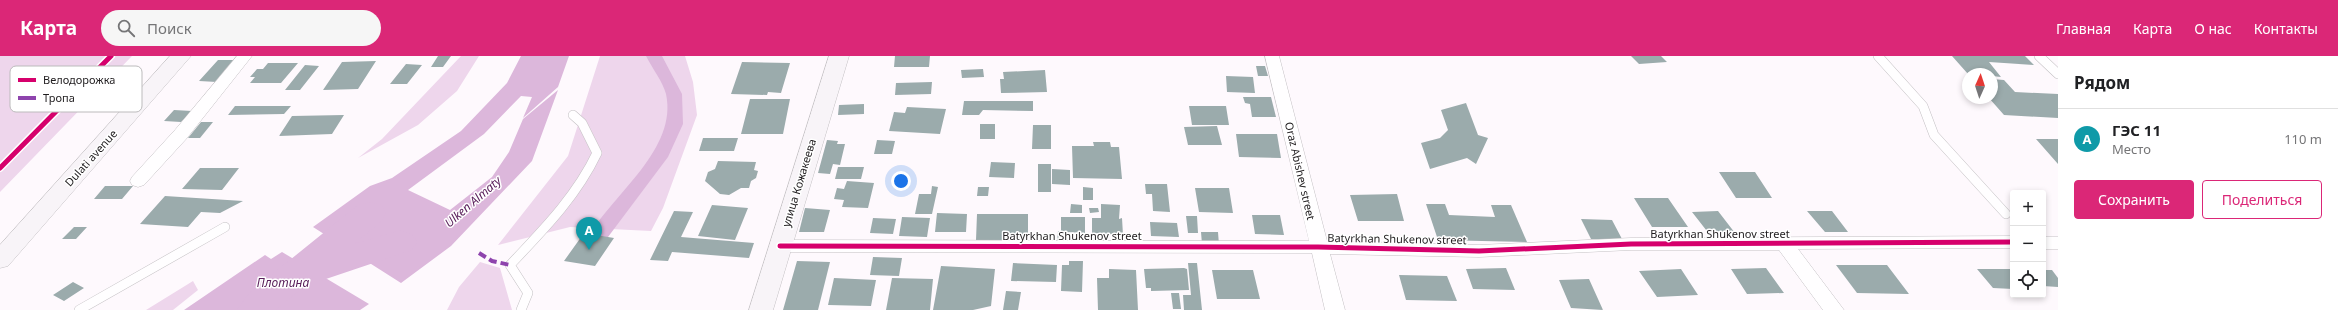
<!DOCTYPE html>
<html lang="ru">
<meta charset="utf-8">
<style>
body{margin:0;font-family:"Noto Sans",sans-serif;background:#f6f6f6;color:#202124}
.controls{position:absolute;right:12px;bottom:12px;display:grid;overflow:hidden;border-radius:4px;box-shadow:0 2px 6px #0003}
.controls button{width:36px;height:36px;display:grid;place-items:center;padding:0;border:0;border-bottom:1px solid #e0e0e0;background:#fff;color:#202124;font:20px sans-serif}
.compass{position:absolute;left:1962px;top:12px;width:36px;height:36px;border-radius:50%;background:#fff;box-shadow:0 2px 6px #0003;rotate:3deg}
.you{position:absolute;left:901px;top:125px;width:14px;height:14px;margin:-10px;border:3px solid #fff;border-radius:50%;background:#1a73e8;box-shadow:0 0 0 6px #1a73e833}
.badge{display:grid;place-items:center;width:26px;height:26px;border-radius:50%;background:#db2777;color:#fff;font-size:13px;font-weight:700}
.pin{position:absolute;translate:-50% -33px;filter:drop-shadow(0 1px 2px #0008)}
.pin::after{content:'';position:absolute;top:21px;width:14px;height:12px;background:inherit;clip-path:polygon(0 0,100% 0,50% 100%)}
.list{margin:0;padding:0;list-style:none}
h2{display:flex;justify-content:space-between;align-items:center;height:52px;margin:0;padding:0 16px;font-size:17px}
h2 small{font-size:13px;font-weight:400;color:#757577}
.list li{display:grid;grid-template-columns:26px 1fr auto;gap:12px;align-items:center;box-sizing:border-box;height:60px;padding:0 16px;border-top:1px solid #e0e0e0}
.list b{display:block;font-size:15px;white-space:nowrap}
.list p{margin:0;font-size:13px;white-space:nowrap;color:#757577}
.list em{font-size:13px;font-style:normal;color:#757577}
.actions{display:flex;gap:8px;padding:12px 16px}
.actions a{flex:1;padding:9px 0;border:1px solid #db2777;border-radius:4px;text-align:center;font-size:14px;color:#db2777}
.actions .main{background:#db2777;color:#fff}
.icon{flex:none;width:22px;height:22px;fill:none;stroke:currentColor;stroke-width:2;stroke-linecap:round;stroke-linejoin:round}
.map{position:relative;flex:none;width:2058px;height:254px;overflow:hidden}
header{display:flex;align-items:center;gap:24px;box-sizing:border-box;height:56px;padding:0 20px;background:#db2777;color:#fff}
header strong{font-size:19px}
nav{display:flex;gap:22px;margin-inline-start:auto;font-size:14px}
.search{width:280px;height:36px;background:#f6f6f6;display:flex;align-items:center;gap:10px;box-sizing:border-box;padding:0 14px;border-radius:22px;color:#757577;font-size:15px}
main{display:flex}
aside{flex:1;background:#fff}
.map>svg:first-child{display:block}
.green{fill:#eed6ec}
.water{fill:#dcb7db}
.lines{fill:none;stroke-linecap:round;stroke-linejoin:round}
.canal{fill:#dcb7db;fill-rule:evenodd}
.river{fill:#dcb7db;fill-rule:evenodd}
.building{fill:#9babac}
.lane-casing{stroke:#c4c1c4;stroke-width:10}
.street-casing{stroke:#c4c1c4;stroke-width:1}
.secondary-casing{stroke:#c4c1c4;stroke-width:1}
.lane{stroke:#fffeff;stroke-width:9}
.street{fill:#fffeff;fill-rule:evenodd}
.secondary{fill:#f8f4f8;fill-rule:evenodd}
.quiet{stroke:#8e44ad;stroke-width:4;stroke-dasharray:8 4;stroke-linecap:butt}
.cycleway-casing{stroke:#fff;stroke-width:8}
.cycleway{stroke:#d6006c;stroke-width:5}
.labels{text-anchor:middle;stroke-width:3;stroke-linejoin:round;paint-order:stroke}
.street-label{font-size:11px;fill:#1f1c1e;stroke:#fff}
.water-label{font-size:12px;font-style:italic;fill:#5a205b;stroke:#fff}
.key{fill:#fff;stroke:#bcbbbc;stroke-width:1}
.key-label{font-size:11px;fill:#1f1c1e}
</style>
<header>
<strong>Карта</strong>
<div class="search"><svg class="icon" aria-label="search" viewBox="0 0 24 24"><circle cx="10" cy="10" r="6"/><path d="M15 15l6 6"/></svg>Поиск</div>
<nav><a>Главная</a><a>Карта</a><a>О нас</a><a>Контакты</a></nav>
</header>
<main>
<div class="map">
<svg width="2058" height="254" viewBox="0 0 2058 254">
<rect width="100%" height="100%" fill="#fef9fd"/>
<path class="green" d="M 0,0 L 132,0 L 0,136 Z
M 461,0 L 479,0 L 457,35 L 418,69 L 358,102 L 382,83 Z
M 600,0 L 685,0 L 693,26 L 697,59 L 663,152 L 651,175 L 570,171 L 498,189 L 568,100 Z
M 480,206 L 500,212 L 512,254 L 447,254 L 459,231 Z
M 193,225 L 198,234 L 173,254 L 146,254 Z"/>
<path class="water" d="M 521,0 L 569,0 L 558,31 L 523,62 L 532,41 L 521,40 L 484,78 L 408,134 L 450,154 L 492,121 L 509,96 L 523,63 L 558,34 L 532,105 L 451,190 L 401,227 L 313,171 L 370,130 L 392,122 L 461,75 L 507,27 Z
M 282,196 L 369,248 L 360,254 L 184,254 L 265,199 L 271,203 Z"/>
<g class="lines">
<path class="canal" d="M 646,0 L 662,0 L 682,38 L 683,68 L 668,101 L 605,185 L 598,187 L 591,185 L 589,180 C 613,138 678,93 666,38 C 663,26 652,12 646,0 Z"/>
<path class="river" d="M 370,146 L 382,149 L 386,157 L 382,165 L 354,188 L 400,174 L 412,178 L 417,186 L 412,194 L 323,224 L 308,227 L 276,254 L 237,254 L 249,237 L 358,149 Z"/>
</g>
<path class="building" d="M 438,0 L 451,0 L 443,11 L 431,11 Z
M 895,0 L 930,0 L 929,11 L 894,11 Z
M 1631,0 L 1661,0 L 1667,6 L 1639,8 Z
M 1952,0 L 2025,0 L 2034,9 L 1989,6 L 2001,21 L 1992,20 L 1992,18 L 1968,18 Z
M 218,4 L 237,4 L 217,26 L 199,25 Z
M 376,5 L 358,33 L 323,34 L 342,6 Z
M 742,6 L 790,7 L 781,37 L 768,36 L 767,39 L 731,38 Z
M 268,7 L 298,7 L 281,27 L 250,27 L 255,21 L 250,21 L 257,13 L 263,13 Z
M 406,8 L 422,9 L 407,28 L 390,28 Z
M 305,9 L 319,10 L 300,34 L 285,34 Z
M 1256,10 L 1265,10 L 1268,20 L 1258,20 Z
M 983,13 L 984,21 L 962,22 L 961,14 Z
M 1045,14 L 1047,36 L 1001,37 L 1000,23 L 1004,23 L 1003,16 Z
M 1226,20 L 1253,21 L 1255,37 L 1227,36 Z
M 1992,23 L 2004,24 L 2015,36 L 2058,38 L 2058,62 L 2004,59 L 1989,42 L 1992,42 Z
M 932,26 L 931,38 L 895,39 L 896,27 Z
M 1243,41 L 1271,41 L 1276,61 L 1252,61 L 1250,48 L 1245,47 Z
M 750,43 L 790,43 L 783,78 L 741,78 Z
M 964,45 L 1033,45 L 1033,55 L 983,54 L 979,59 L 962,59 Z
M 1466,47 L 1478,79 L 1488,82 L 1476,108 L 1467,102 L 1430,113 L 1421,87 L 1440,82 L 1448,74 L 1441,54 Z
M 864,48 L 864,58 L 838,59 L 839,49 Z
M 235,50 L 291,50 L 284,58 L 228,59 Z
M 1189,50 L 1226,50 L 1229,69 L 1192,69 Z
M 907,51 L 946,53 L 940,78 L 889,75 L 894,56 L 905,57 Z
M 174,54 L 192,55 L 181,66 L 164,65 Z
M 344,59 L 332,78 L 279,80 L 292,60 Z
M 201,66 L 213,66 L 200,82 L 188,82 Z
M 980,68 L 995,68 L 995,83 L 980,83 Z
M 1033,69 L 1051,69 L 1051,93 L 1032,93 Z
M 1217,70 L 1222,89 L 1188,89 L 1184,71 Z
M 1236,78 L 1277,78 L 1281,102 L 1239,101 Z
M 703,82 L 738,82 L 734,95 L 699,95 Z
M 2036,83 L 2058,83 L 2058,108 Z
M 827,84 L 838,85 L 837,88 L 845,88 L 840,109 L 833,108 L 830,118 L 818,117 Z
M 877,84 L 895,85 L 892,98 L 874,98 Z
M 1093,86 L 1110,86 L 1111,91 L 1119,91 L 1122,123 L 1073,122 L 1072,90 L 1094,90 Z
M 718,105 L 756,106 L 754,114 L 758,115 L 756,122 L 751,125 L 749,132 L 741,132 L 729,139 L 720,138 L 705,125 L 708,116 L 715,113 Z
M 991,106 L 1015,107 L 1014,122 L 989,121 Z
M 1038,108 L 1051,108 L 1051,136 L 1038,136 Z
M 838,111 L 864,111 L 861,123 L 835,123 Z
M 200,112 L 239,112 L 222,134 L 182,133 Z
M 1052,113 L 1070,114 L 1070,129 L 1052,128 Z
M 1719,116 L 1755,116 L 1772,142 L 1736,142 Z
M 847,125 L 874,127 L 868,152 L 842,151 L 844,144 L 834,143 L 837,132 L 844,133 Z
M 1145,128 L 1167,128 L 1170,156 L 1153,155 L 1152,138 L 1146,138 Z
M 105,130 L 133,130 L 122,143 L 94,143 Z
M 932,130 L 938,131 L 932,158 L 915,158 L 919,138 L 931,138 Z
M 978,131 L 989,131 L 988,140 L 977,140 Z
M 1083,131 L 1093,132 L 1093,144 L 1083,144 Z
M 1195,132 L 1229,132 L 1233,157 L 1199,156 Z
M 1397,138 L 1404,165 L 1358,165 L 1350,139 Z
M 165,140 L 243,145 L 220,157 L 201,156 L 188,171 L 140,168 Z
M 1634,142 L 1668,142 L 1688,171 L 1652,171 Z
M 1071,148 L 1082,149 L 1082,157 L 1070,157 Z
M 1101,148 L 1120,149 L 1119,163 L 1122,162 L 1123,179 L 1092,177 L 1092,162 L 1101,162 Z
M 1426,148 L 1445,148 L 1449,159 L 1495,161 L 1491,149 L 1511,149 L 1527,186 L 1438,184 Z
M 712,149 L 748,152 L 735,184 L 698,180 Z
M 805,152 L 830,154 L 824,176 L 799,176 Z
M 1089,152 L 1098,152 L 1099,156 L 1090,157 Z
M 674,155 L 693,156 L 681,181 L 754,187 L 749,202 L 672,196 L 668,205 L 650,204 Z
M 1718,155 L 1735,177 L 1710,179 L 1692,156 Z
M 1807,155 L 1832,155 L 1848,176 L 1825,176 Z
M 937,157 L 967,158 L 966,176 L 935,176 Z
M 977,158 L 1028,158 L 1028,185 L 976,184 Z
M 1252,159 L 1280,159 L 1284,179 L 1255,178 Z
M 1186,160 L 1197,160 L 1198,177 L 1188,177 Z
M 902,161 L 930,162 L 927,181 L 899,180 Z
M 1061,161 L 1085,161 L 1085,177 L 1066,176 L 1069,177 L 1069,186 L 1057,186 L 1058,175 L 1061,175 Z
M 873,162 L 896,163 L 893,178 L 870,177 Z
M 1581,163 L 1612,164 L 1622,183 L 1591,183 Z
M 1150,166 L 1177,167 L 1179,181 L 1151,180 Z
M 74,171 L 87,171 L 76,183 L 62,183 Z
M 1201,176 L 1218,176 L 1219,189 L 1202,188 Z
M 584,177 L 614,182 L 595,210 L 564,205 Z
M 873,201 L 902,202 L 899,220 L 870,219 Z
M 797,205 L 830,206 L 818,254 L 783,254 Z
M 1069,205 L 1083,205 L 1082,236 L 1061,235 L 1062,209 L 1069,209 Z
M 1013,207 L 1057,209 L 1056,226 L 1011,225 Z
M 1188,207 L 1197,207 L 1202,254 L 1184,254 L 1183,239 L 1191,239 Z
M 1836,209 L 1887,209 L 1909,238 L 1857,237 Z
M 941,210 L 995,213 L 991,250 L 973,254 L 933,254 Z
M 1184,212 L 1187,213 L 1189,234 L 1151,235 L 1151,232 L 1146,232 L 1144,213 Z
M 1506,212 L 1515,234 L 1473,233 L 1466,213 Z
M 1766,212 L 1784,237 L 1747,238 L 1731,213 Z
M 1109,213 L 1136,214 L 1138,254 L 1098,254 L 1097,222 L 1109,222 Z
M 1681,213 L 1698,239 L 1657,241 L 1639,215 Z
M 1977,213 L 2013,213 L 2013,233 L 1993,232 Z
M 1212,214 L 1253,214 L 1260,243 L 1217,243 Z
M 2043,214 L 2052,214 L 2058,222 L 2058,231 L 2043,230 Z
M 1399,219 L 1447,220 L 1457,245 L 1406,244 Z
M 834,222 L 876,224 L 871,250 L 828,249 Z
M 892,222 L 933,223 L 930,254 L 886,254 Z
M 1589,223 L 1603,254 L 1571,252 L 1559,224 Z
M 73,226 L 84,232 L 64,245 L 53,239 Z
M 1006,235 L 1021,236 L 1018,254 L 1003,254 Z
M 1171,237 L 1179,237 L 1181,253 L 1173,253 Z"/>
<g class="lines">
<g class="lane-casing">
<path id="lane" d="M 1878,0 L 1923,50 L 1934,79 L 2006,158
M 2039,0 L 2058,18
M 79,254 L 225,171
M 521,254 L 528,237 L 510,209 C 543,174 576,141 597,97 L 582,67 L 573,59"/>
</g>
<g class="street-casing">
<path id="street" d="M 237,0 L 252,0 L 187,82 L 144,129 L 138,131 L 132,129 L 130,125 L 132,121 L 175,74 Z
M 1265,0 L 1279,0 L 1327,185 L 1479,189 L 1631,182 L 2013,180 L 2013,192 L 1798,193 L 1844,254 L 1823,254 L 1779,194 L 1631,194 L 1479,201 L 1330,198 L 1345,254 L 1325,254 L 1312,197 L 780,196 L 774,195 L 771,190 L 774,185 L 780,184 L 1309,185 Z
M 2043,181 L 2058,181 L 2058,193 L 2043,193 Z"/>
</g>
<g class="secondary-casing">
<path id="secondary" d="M 170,0 L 191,0 L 8,210 L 0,212 L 0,189 Z
M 829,0 L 849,0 L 773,254 L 749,254 Z"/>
</g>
<use href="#lane" class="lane"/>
<use href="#street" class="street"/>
<use href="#secondary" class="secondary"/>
<path class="quiet" d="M 479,197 L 492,205 L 510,209"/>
<g class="cycleway-casing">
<path id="cycleway" d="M 0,112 L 111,0
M 780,190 L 1318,191 L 1479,195 L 1631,188 L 2013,186"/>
</g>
<use href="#cycleway" class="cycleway"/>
</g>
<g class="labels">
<g class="street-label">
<text transform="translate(91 102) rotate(-48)" y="4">Dulati avenue</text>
<text transform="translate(1300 115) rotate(77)" y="4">Oraz Abishev street</text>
<text transform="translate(799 127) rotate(-73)" y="4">улица Кожакеева</text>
<text x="1720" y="182">Batyrkhan Shukenov street</text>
<text x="1072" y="184">Batyrkhan Shukenov street</text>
<text transform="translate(1397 183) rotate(1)" y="4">Batyrkhan Shukenov street</text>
</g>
<g class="water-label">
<text transform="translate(473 146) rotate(-41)" y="4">Ulken Almaty</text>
<text x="283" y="231">Плотина</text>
</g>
</g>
<rect x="10" y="10" width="132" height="46" rx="6" class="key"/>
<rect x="18" y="22" width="18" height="4" fill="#d6006c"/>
<rect x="18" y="40" width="18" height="4" fill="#8e44ad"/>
<g class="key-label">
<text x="43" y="28">Велодорожка</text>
<text x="43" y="46">Тропа</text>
</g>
</svg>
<div class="controls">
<button>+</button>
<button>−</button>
<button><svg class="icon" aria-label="locate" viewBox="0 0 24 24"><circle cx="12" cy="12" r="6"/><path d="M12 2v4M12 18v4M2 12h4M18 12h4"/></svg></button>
</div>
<svg class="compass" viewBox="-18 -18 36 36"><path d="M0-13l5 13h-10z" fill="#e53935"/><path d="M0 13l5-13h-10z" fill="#757577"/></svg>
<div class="you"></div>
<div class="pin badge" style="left:589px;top:194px;background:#0f9aa8">A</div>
</div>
<aside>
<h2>Рядом<small></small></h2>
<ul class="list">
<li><span class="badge" style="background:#0f9aa8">A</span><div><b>ГЭС 11</b><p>Место</p></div><em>110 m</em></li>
</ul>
<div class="actions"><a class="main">Сохранить</a><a>Поделиться</a></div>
</aside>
</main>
